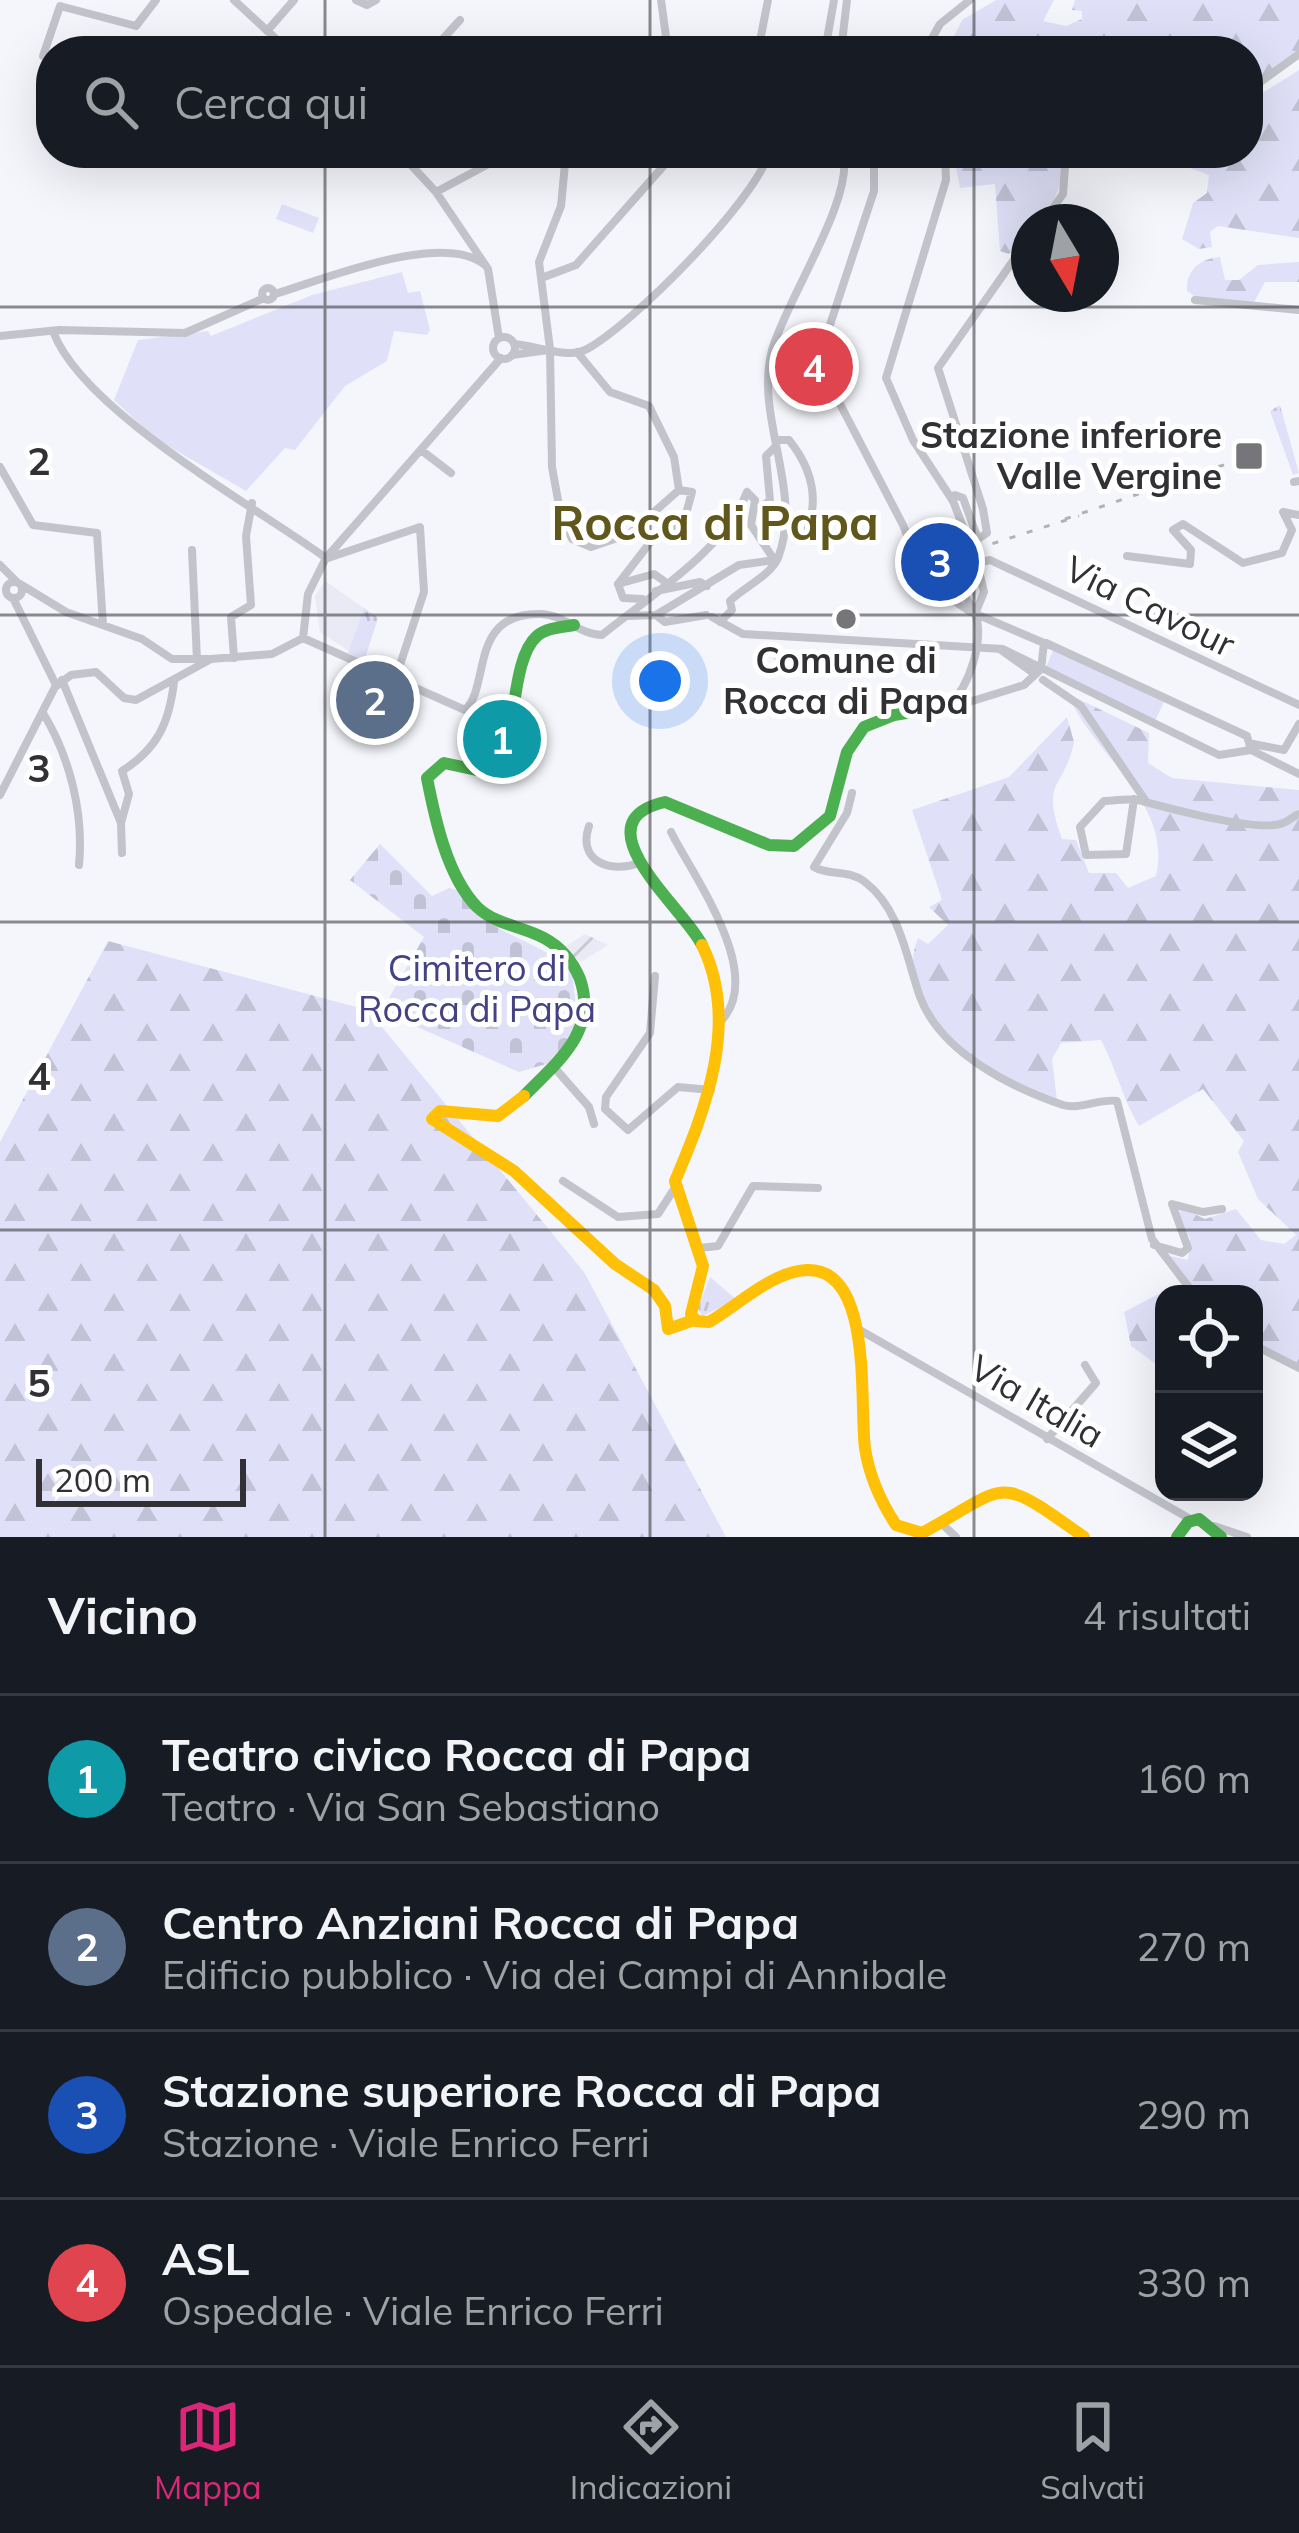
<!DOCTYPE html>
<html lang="it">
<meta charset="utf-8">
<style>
body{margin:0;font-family:Mulish,sans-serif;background:#242831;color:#f1f3f6}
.controls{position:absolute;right:36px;bottom:36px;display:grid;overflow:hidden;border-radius:24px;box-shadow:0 12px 48px #0002}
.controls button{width:108px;height:108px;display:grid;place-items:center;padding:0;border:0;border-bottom:3px solid #363941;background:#171b24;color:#f1f3f6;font:60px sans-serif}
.compass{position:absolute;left:1011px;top:204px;width:108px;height:108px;border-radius:50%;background:#171b24;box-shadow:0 12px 48px #0002;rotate:170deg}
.scale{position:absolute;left:36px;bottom:30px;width:210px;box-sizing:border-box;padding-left:12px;border:6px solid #313135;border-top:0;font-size:33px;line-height:42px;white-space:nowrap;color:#313135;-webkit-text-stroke:9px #fff;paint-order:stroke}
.you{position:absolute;left:660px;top:681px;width:42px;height:42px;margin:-30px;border:9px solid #fff;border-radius:50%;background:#1a73e8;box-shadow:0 0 0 18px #1a73e833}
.badge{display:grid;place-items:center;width:78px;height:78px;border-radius:50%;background:#db2777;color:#fff;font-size:39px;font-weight:700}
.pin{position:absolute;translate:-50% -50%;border:6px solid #fff;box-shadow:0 3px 12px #0006}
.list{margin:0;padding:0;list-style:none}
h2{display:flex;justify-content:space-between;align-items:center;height:156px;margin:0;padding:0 48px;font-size:51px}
h2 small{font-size:39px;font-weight:400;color:#9ea1a6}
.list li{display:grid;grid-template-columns:78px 1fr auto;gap:36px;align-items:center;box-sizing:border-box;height:168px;padding:0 48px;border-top:3px solid #363941}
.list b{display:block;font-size:45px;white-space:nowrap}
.list p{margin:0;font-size:39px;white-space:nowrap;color:#9ea1a6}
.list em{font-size:39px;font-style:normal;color:#9ea1a6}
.icon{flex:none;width:66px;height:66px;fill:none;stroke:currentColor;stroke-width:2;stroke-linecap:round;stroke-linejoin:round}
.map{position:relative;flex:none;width:1299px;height:1537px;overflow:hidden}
.search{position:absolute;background:#171b24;box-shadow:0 12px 48px #0002;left:36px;right:36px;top:36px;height:132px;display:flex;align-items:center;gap:30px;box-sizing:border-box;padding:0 42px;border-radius:48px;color:#9ea1a6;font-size:45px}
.sheet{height:828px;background:#171b24}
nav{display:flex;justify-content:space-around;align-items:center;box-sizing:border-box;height:168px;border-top:3px solid #363941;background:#171b24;font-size:33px;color:#9ea1a6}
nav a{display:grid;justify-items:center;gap:6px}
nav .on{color:#db2777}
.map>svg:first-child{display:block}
.built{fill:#e9eaf5}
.industrial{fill:url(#industrial-furrows)}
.grass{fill:url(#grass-tufts)}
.forest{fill:url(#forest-firs)}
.cemetery{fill:url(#cemetery-stones)}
.park{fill:#e0e1f8}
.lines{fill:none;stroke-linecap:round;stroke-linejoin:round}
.street{stroke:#c3c3cb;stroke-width:8}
.fast{stroke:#4caf50;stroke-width:12}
.slow{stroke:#ffc107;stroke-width:12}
.rail{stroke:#b1b2b8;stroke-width:3;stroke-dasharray:6 12;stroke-linecap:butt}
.street-bridge{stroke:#c3c3cb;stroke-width:8}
.grid{fill:none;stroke:#313135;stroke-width:3;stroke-opacity:0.55}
.poi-dot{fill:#76767a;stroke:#fff;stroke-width:4.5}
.labels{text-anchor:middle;stroke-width:10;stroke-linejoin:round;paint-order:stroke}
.poi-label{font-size:36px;font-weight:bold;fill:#313135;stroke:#fff;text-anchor:end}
.street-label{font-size:36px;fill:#313135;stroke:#fff}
.park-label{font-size:36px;fill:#444185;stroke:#fff}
.district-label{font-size:48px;font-weight:bold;fill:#5f571b;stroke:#fff}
.grid-label{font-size:39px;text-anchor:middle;font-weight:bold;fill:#313135;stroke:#fff;stroke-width:10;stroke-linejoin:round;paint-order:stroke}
</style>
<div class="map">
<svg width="1299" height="1537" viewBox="0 0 1299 1537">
<defs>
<pattern id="industrial-furrows" width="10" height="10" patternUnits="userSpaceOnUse" patternTransform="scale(3)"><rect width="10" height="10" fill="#e9eaf5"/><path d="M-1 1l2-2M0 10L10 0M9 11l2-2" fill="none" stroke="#c8c9d3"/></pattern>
<pattern id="grass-tufts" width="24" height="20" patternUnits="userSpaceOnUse" patternTransform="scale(3)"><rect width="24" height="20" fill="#e0e1f8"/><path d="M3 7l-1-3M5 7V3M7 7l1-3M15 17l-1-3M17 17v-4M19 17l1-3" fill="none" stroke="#c1c2d5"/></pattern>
<pattern id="forest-firs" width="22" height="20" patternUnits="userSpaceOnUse" patternTransform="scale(3)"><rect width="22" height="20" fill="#e0e1f8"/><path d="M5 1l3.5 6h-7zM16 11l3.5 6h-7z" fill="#c1c2d5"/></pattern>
<pattern id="cemetery-stones" width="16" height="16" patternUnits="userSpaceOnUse" patternTransform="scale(3)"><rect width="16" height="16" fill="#e0e1f8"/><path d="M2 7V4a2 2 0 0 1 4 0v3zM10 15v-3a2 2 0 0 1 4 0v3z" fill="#c1c2d5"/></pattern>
</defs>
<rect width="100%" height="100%" fill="#f5f6fb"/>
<path class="built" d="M 325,581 L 378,618 L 364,661 L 320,632 L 315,596 Z"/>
<path class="industrial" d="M 585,934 L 608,945 L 581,962 L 563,948 Z"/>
<path class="grass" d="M 1280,405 L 1299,473 L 1293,475 L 1270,411 Z
M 364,608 L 378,618 L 364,661 L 348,653 Z
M 710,1277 L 737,1300 L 702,1316 L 698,1308 Z"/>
<path class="forest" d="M 996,0 L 1054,0 L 1043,21 L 1066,26 L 1082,19 L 1082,11 L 1072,10 L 1075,0 L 1299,0 L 1299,50 L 1248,88 L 1248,51 L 1085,51 L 1084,45 L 1072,44 L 1067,51 L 936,51 L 940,40 L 952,40 L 962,20 Z
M 1299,70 L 1299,238 L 1218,226 L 1210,232 L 1212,247 L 1199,249 L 1182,239 L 1193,203 L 1207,193 L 1209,175 L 1150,153 L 1248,153 L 1248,102 Z
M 953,153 L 1063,153 C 1062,183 1059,199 1038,222 L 1029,222 L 1029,232 L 1009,254 L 1000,251 L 995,184 L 960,188 Z
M 1220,257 L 1225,280 L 1239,280 L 1258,265 L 1299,262 L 1299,282 L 1265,282 L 1254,302 L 1197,298 L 1187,291 C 1186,270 1199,259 1220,257 Z
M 1068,694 L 1149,733 L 1148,763 L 1172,778 L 1299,790 L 1299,1364 L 1254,1341 L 1254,1294 L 1198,1294 L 1166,1255 L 1188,1260 L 1190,1238 L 1177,1215 L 1182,1208 L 1205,1219 L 1236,1209 L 1261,1240 L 1284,1244 L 1296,1235 L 1258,1199 L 1238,1152 L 1244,1141 L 1203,1089 L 1139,1126 C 1122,1098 1117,1070 1101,1040 L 1061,1043 L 1052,1059 L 1057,1100 C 1046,1092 1034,1094 1022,1088 C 975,1063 891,1001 918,938 L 928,944 L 948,925 L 929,907 L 942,900 L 912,810 L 1009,777 L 1067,717 L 1074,742 C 1064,791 1040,778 1062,839 L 1076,840 L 1089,873 L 1116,873 L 1128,888 L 1156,876 C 1173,802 1093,756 1068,694 Z
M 108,941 L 368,1010 L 584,1272 L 726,1537 L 0,1537 L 0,1142 Z
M 1166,1290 L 1171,1294 L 1164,1294 L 1164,1370 L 1131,1346 L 1124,1312 Z"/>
<path class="cemetery" d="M 380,844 L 432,896 L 449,888 L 457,890 C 483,934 537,938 572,971 L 578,1026 L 553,1062 L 519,1072 L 397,1018 L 385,1005 L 424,937 L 350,880 Z"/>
<path class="park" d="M 282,204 L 319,218 L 313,233 L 276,219 Z
M 402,272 L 408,293 L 420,291 L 430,330 L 427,335 L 394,331 L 387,361 L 345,386 L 295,450 L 285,448 L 246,491 L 156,439 L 114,400 L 138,340 L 208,331 L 211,336 L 312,295 Z
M 1054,648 L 1164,702 L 1155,721 L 1046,667 Z"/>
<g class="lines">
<path class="street" d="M 234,0 L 289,51
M 356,0 L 367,5 L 376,0
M 661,0 L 668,51
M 267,31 L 294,0
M 440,51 L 440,42 L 460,20
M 758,51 L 768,0
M 825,51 L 834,0
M 841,51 L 847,0
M 925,51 L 940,24 L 970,0
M 43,56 L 60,6 L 136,26 L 156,0
M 1248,91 L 1299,54
M 400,153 L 436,192 L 488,269 L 499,338
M 566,153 L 561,206 L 539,262 L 550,349 L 552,467 L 560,511 L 572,539 L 591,547 L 629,534 L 679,490
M 874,153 L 874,191 L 825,340 L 826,377 L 903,525 L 925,581 L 969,611 L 1044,643 L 1041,669
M 945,153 L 946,180 L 886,378 L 913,440 L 953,501 L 955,495 L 963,498 L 978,539 L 987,533 L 983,509 L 938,368 L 1029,238
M 436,192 L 509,153
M 1043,222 L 1063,194 L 1066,153
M 544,277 L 576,265 L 675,153
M262 294a6 6 0 1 1 12 0a6 6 0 1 1-12 0Z
M 275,294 C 325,279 443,230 485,265
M 1195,300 L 1299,310
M 53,331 C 81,410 256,507 326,558
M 0,336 L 59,330 L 185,333 L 264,298
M493 348a11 11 0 1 1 22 0a11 11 0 1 1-22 0Z
M 514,344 C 535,345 568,360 587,349 C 633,324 754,202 769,153
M 577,352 L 610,392 L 649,406 L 674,457 L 679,490 L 692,492 L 684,521 L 652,540 L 618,584
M 512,355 L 548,350
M 776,440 L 789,440 C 810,466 819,496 808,528
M 421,450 L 451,473
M 0,467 L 33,525 L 97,533 L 103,625
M 1294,482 L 1299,481
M 747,492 L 755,500 L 751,525 L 773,558
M 754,510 L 770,501 L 766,456 L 775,447
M 192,550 L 197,660
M 1127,556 L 1190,564 L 1191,550 L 1173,530 L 1183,524 L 1243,563 L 1282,553 L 1292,530 L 1283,512 L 1299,515
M 328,558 L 420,527 L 424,592 L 395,680
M 0,565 L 17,582
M 938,579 L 953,579
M6 590a8 8 0 1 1 16 0a8 8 0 1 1-16 0Z
M 20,584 L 66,612 L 142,639 L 172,659 L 210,659
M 618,584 L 654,574 L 664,581
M 618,584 L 623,598 L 642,599
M 656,591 L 700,582 L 707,586
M 13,598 L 56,685
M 975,614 L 984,592 L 977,563 L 990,560 L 1299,705
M 656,615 L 739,565 L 775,560
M 628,616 L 656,615 L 665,622 L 706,615
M 712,617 L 743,634 L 1003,649 L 1219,755 L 1251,750
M 720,622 L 732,610 L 730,601 C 743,588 771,575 778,558 C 804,491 754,418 772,350 C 786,300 855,198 843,153
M 303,638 L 465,710 C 491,686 468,613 540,614 C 563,614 580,635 602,635 C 650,596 726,549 747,492
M 303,638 L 308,594 L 326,558 L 501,358
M 1046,643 L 1247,736 L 1251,750
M 1001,650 L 1032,672
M 777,656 L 777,652
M 234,658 L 231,617 L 251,605 L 246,536 L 252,503
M 62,680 L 121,823 L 122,853
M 1043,680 L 1081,706 L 1145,800
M 949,706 C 969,686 985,641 975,613 C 970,602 960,590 953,579 L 957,565
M 43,713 C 70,757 84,814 79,865
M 1253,744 L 1284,750 L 1299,724
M 1251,750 L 1299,774
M 852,793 L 847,813 L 814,867 C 829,876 849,869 865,882 C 901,910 906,957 920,997 C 941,1053 1013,1088 1063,1105 C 1080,1110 1100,1098 1117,1101 L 1152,1239 L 1194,1294
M 0,795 L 55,687 L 71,675 L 96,672 L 124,698 L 136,700 L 211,659 L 272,654 L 303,638
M 1134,799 L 1126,854 L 1086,855 L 1080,827 L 1104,801 C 1117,801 1130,797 1142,801 C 1168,808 1260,833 1283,823 C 1289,821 1293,816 1299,814
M 121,823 L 129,794 L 122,771 C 157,749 169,724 174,682
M 589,826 C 577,861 610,874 639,863
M 671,832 C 694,878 769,978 718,1024
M 655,976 L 650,1033 L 606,1097 L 605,1109 L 628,1130 L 678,1087 L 711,1090
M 553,1066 L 589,1107 L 594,1124
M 563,1181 L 618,1217 L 658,1214 L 676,1186
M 1154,1245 L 1182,1253 L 1188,1248 L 1172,1204 L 1203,1212 L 1222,1209
M 699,1248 L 718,1246 L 753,1186 L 818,1188
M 858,1329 L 1192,1520
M 1254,1345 L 1299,1368
M 1047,1439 L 1096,1383 L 1085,1365
M 940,1522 L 956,1537
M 1214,1526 L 1247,1537"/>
<path class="fast" d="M 702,945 C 685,909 576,822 665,802 L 769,845 L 794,846 L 830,816 L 847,752 L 864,727 L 894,715 L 949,706
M 524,1096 C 557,1062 598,1032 580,979 C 573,962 561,947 544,938 C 522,926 496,925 477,907 C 447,876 435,819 427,778 L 444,763 L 481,771 L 499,766 C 517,732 511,659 537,636 C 546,628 562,627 574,625
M 1177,1537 L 1188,1522 L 1199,1519 L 1221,1537"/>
<path class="slow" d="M 702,945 C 740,1022 706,1108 675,1181 L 703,1266 L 691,1314 L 696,1321 L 709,1322 C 737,1306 773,1271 807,1270 C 874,1268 859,1405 865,1448 C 869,1475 881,1502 896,1525 L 922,1533 C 1011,1485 993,1472 1084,1537
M 524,1096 L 498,1116 L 440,1111 L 432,1119 L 514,1171 L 615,1264 L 654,1290 L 665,1306 L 668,1329 L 694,1320"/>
<path class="rail" d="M 1065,519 L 1247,457
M 941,560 L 1079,516"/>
<path class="street-bridge" d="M 953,501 L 977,563
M 966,703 L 1024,685 L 1041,669"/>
</g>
<path class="grid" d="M 325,0 L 325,51M 650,0 L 650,51M 974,0 L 974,51M 325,153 L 325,1537M 650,153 L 650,1537M 974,153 L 974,1537M 0,307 L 1299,307M 0,615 L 1299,615M 0,922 L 1299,922M 0,1230 L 1299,1230"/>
<g class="poi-dot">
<rect x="1234" y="441" width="30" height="30" rx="6"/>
<circle cx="846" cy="619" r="12"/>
</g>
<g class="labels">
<g class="poi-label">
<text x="1222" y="448">Stazione inferiore<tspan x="1222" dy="41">Valle Vergine</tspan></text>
<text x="846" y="673" text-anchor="middle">Comune di<tspan x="846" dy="41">Rocca di Papa</tspan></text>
</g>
<g class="street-label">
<text transform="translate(1150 606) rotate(26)" y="13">Via Cavour</text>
<text transform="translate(1037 1401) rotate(30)" y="13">Via Italia</text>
</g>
<g class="park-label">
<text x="477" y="981">Cimitero di<tspan x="477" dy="41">Rocca di Papa</tspan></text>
</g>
<g class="district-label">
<text x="715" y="540">Rocca di Papa</text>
</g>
</g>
<g class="grid-label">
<text x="39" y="475">2</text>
<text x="39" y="782">3</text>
<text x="39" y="1090">4</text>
<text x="39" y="1397">5</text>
</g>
</svg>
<div class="controls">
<button><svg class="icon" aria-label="locate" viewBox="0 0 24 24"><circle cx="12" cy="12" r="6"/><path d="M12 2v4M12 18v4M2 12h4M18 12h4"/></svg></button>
<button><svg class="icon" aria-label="layers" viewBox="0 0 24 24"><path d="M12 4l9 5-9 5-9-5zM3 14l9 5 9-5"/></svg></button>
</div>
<svg class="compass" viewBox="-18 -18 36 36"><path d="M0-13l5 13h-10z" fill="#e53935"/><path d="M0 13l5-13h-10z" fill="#9ea1a6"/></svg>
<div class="scale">200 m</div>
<div class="you"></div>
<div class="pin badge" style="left:502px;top:739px;background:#0f9aa8">1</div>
<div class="pin badge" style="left:375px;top:700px;background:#5c6f8a">2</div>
<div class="pin badge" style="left:940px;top:562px;background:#1a4fb4">3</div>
<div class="pin badge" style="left:814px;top:367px;background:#e0444e">4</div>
<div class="search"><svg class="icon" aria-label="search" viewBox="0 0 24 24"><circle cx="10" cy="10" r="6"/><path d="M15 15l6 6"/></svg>Cerca qui</div>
</div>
<section class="sheet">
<h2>Vicino<small>4 risultati</small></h2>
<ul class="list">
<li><span class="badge" style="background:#0f9aa8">1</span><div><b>Teatro civico Rocca di Papa</b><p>Teatro · Via San Sebastiano</p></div><em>160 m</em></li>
<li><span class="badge" style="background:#5c6f8a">2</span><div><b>Centro Anziani Rocca di Papa</b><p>Edificio pubblico · Via dei Campi di Annibale</p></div><em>270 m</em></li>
<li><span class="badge" style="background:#1a4fb4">3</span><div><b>Stazione superiore Rocca di Papa</b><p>Stazione · Viale Enrico Ferri</p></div><em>290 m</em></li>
<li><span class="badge" style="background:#e0444e">4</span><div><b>ASL</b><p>Ospedale · Viale Enrico Ferri</p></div><em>330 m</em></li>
</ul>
</section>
<nav>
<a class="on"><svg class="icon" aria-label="map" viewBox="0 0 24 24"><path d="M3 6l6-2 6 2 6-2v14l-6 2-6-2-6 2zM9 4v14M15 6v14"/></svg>Mappa</a>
<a><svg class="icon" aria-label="directions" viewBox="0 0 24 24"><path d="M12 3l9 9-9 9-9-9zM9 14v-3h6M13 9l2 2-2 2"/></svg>Indicazioni</a>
<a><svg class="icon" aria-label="saved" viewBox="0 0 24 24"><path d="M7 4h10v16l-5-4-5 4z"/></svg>Salvati</a>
</nav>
